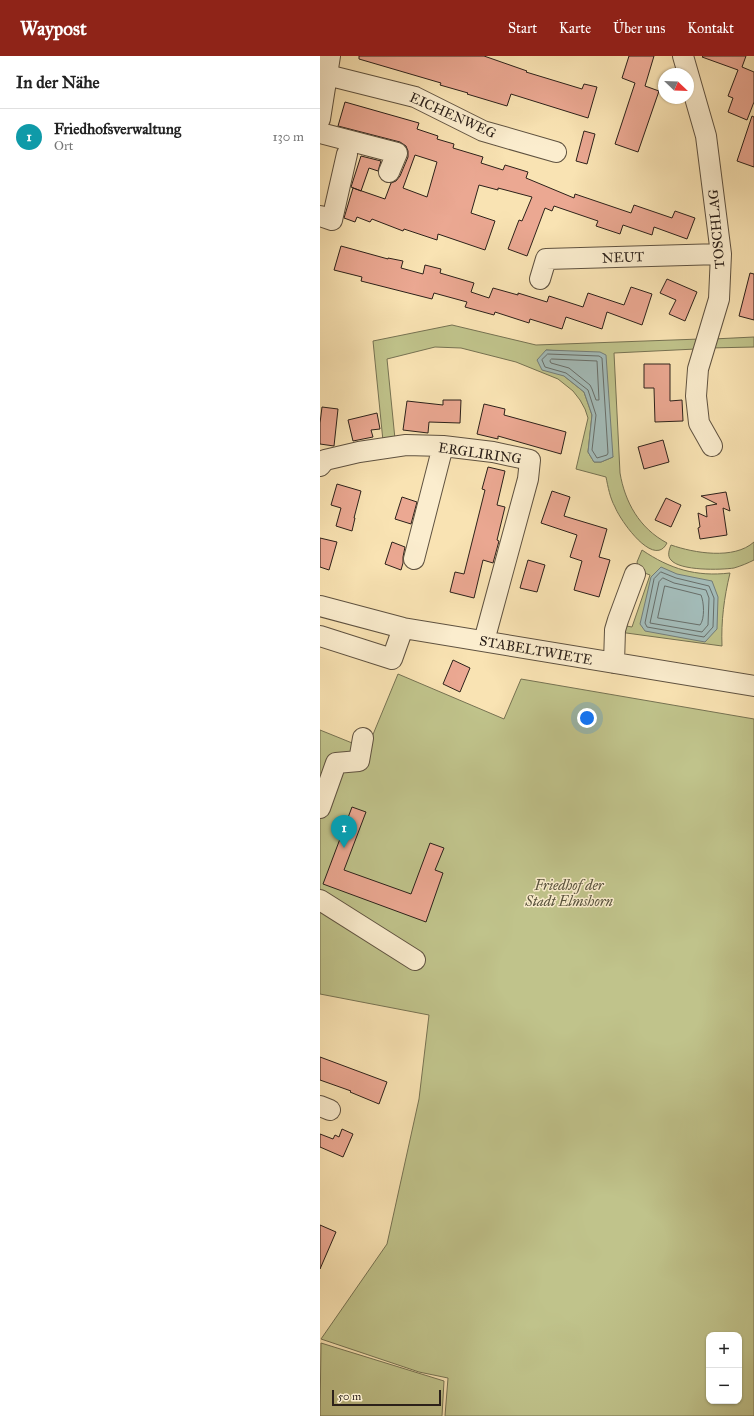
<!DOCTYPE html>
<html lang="de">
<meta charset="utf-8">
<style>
body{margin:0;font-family:"IM FELL Great Primer",serif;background:#f2f2f2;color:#222}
.controls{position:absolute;right:12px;bottom:12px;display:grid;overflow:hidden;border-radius:8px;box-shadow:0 1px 3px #0004}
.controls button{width:36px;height:36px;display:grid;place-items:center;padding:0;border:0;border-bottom:1px solid #e0e0e0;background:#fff;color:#222;font:20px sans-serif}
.compass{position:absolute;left:338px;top:12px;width:36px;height:36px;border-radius:50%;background:#fff;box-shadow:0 1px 3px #0004;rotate:113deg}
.scale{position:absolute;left:12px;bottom:10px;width:109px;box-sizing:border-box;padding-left:4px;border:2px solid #2c211a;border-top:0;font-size:11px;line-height:14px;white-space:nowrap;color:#2c211a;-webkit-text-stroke:3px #fbedce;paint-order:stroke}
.you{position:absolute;left:267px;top:662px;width:14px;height:14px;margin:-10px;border:3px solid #fff;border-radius:50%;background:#1a73e8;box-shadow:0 0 0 6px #1a73e833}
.badge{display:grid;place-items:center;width:26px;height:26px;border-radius:50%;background:#8f2418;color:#fff;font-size:13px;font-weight:700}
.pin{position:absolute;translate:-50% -33px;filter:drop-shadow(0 1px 2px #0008)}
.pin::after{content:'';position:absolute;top:21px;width:14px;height:12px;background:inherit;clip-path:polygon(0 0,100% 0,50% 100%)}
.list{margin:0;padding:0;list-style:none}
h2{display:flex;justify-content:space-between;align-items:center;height:52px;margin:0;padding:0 16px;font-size:17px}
h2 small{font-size:13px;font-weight:400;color:#767676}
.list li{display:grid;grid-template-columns:26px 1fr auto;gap:12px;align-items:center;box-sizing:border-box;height:56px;padding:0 16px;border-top:1px solid #e0e0e0}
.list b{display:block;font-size:15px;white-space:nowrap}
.list p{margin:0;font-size:13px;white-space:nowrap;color:#767676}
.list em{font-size:13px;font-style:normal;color:#767676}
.map{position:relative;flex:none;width:434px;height:1360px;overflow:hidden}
header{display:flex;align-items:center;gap:24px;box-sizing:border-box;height:56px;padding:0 20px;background:#8f2418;color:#fff}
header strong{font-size:19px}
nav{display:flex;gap:22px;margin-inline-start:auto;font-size:14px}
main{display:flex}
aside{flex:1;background:#fff}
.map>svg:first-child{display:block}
.green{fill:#c0c38b;stroke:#767252;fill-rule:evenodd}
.water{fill:#a3bbb8;stroke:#737d79}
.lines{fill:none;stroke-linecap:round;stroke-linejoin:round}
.shore{stroke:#686e69;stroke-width:1}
.building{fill:#eba892;stroke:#2c211a;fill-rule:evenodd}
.minor-casing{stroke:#5f5240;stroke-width:22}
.minor{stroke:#fbedce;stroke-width:20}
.labels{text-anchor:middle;stroke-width:3;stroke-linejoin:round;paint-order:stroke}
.street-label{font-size:14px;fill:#2c211a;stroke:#fbedce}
.park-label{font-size:14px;font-style:italic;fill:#58523c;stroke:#fbedce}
</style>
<header>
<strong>Waypost</strong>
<nav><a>Start</a><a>Karte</a><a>Über uns</a><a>Kontakt</a></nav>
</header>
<main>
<aside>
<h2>In der Nähe<small></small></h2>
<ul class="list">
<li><span class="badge" style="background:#0f9aa8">1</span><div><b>Friedhofsverwaltung</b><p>Ort</p></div><em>130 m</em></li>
</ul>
</aside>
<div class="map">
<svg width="434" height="1360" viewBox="0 0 434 1360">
<rect width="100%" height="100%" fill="#f9e3b3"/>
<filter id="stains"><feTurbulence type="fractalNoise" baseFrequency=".005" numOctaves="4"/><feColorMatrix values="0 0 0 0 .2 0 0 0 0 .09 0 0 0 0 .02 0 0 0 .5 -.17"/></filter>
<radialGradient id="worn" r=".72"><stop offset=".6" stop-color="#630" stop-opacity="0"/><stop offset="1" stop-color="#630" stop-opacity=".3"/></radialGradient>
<path class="green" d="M 132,269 L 216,289 L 380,283 L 376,293 L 294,297 L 300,417 C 305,446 319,472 347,487 C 334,513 300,464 295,451 C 290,442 288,431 286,421 L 256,413 L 268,362 L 265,353 L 260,344 L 253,335 L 238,323 L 196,306 L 141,292 L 115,291 L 67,303 L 75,383 L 63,385 L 53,285 ZM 226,294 L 253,296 L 293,401 L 281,406 L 274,406 L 268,396 L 272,359 L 264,336 L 244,320 Z
M 434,281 L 434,291 L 389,292 L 393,283 Z
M 434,486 L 434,504 C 428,507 421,510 414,512 C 401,514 360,515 351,504 C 347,500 349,494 351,489 C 374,497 414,504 434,486 Z
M 322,494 C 350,513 376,521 410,517 C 404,542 401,565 402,590 L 299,576 L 301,569 L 312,571 L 330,519 L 319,515 L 317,506 Z
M 78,618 L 184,663 L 201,623 L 434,663 L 434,1360 L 125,1360 L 128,1322 L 99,1316 L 1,1283 L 67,1188 L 99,1043 L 109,959 L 0,938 L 0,674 L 47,693 ZM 389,1279 L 419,1279 L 419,1345 L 389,1345 Z
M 1,1287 L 124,1325 L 122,1360 L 0,1360 Z"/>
<path class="water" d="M 226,294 L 280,296 L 286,299 L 293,401 L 281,406 L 274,406 L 268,396 L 272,359 L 264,336 L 244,320 L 222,314 L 217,304 Z
M 341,511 L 357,518 L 392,525 L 398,541 L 397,573 L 385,586 L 325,575 L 320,568 L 331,521 Z"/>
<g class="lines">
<path class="shore" d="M 228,298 L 279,300 L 282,302 L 288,397 L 287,399 L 277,402 L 272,394 L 276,359 L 268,334 L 246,317 L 225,311 L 222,304 Z
M 232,303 L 277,305 L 279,344 L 276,344 L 272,333 L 270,329 L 249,312 L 231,307 L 230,305 Z
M 341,516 L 356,522 L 389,530 L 394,542 L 393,571 L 384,581 L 327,571 L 325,567 L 334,523 Z
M 343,522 L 354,527 L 386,534 L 389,542 L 388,569 L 382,576 L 330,567 L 339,526 Z
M 345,530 L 381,539 C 384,546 385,563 380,569 L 338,562 Z"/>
</g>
<path class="building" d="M 39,0 L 164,0 L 207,15 L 206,16 L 262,33 L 264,28 L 277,31 L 268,62 L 191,38 L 187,50 L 147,38 L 148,37 L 120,29 L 121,27 L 39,3 Z
M 309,0 L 334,0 L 325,30 L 339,35 L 318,96 L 295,88 L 315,27 L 302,22 Z
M 383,0 L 426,0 L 422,11 L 434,16 L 434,46 L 427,64 L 408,56 L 413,42 L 408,40 L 418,14 L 382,1 Z
M 25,46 L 99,67 L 97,73 L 118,80 L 117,83 L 134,88 L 133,92 L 163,101 L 161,107 L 183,114 L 185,109 L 208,116 L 206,122 L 254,142 L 255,138 L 311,157 L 314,149 L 352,162 L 355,155 L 375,162 L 367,183 L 334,171 L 332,179 L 303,169 L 300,178 L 276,170 L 278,165 L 234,150 L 232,155 L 225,152 L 207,200 L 188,193 L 199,164 L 202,165 L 212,141 L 178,132 L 178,134 L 159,129 L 151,157 L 175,165 L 165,194 L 118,178 L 117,184 L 84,173 L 83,175 L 52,163 L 50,166 L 37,161 L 35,166 L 24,162 L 33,132 L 65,143 L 71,127 L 76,125 L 80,120 L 88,101 L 88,95 L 86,90 L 80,86 L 18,70 ZM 95,99 L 117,106 L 107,141 L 83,132 Z
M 432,60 L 434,61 L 434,111 L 417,105 Z
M 264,75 L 275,78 L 267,108 L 256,105 Z
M 41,100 L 61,105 L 58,115 L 49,112 L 41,135 L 31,131 Z
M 21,190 L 68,203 L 68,202 L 83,205 L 81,212 L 103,218 L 105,209 L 121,213 L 120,217 L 154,227 L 151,236 L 169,242 L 173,232 L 198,239 L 198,237 L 227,246 L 229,240 L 263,251 L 268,237 L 304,249 L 311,231 L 332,238 L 322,269 L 287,256 L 282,273 L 246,261 L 242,273 L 210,263 L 209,267 L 175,256 L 174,259 L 145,251 L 147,246 L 114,237 L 112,243 L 41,225 L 42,221 L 14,214 Z
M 430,217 L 434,218 L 434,264 L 419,260 Z
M 347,223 L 377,236 L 365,265 L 349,258 L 356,244 L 340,237 Z
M 324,308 L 350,308 L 350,345 L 362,344 L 363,365 L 335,366 L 334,332 L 324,332 Z
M 123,344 L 141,344 L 140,367 L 109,366 L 108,377 L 83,374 L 87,345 L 123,349 Z
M 164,348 L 185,353 L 184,359 L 246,376 L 241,398 L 178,380 L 178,383 L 157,378 Z
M 2,351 L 18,353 L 14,390 L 0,388 L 0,367 Z
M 57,357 L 60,373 L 51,374 L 53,381 L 33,385 L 28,364 Z
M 343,384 L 349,406 L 324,413 L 318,391 Z
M 168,411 L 185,415 L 177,449 L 185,451 L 177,484 L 179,485 L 173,507 L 163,504 L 154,542 L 130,536 L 135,516 L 144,518 L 165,434 L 162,433 Z
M 17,428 L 41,435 L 34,462 L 35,462 L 32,475 L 16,470 L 21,452 L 11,449 Z
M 232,435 L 250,441 L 244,460 L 287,473 L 279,501 L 290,504 L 279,541 L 254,534 L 262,505 L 250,501 L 257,479 L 221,467 Z
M 406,436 L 410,455 L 403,452 L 407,479 L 380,483 L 378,472 L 380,471 L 378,457 L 387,461 L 386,450 L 397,448 L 381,440 Z
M 82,441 L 97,446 L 91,468 L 75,463 Z
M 346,442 L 361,449 L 351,471 L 335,464 Z
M 0,482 L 17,486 L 9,514 L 0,511 Z
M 72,486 L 85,491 L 83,501 L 83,507 L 81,514 L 65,508 Z
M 208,504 L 225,509 L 217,536 L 200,532 Z
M 133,604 L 150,612 L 140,636 L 123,628 Z
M 32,751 L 46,756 L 24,814 L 91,838 L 110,787 L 124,792 L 115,814 L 123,817 L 106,866 L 3,828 Z
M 0,1001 L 67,1026 L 59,1048 L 30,1036 L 31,1035 L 0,1024 Z
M 22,1073 L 33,1078 L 23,1101 L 0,1091 L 0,1078 L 13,1083 L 15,1079 L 19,1081 Z
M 0,1169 L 16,1176 L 0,1213 Z"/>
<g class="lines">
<g class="minor-casing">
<path id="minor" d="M 363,0 L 386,80 L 401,198 L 399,243 L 378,313 L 376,340 L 379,367 L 392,390
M 7,19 L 95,41 L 163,75 L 236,96
M 0,63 L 10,0
M 0,77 L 77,97 L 69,116
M 0,160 L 12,164 L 27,98
M 220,223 L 226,203 L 401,198
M 0,410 L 5,404 L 39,396 L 86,389 L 123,390 L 173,396 L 210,404 L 208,423 L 164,585
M 94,503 L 123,390
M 0,550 L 83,572 L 434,630
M 0,580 L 72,603 L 83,572
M 294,607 L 295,574 L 298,564 L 315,518
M 0,752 L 16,707 L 39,705 L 43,682
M 0,844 L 95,904
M 0,1050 L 10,1054"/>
</g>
<use href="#minor" class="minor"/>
</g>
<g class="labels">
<g class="street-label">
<text transform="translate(133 59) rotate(24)" y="5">EICHENWEG</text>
<text transform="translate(396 173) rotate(-95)" y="5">TOSCHLAG</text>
<text transform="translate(303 201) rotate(-2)" y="5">NEUT</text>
<text transform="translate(160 397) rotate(8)" y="5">ERGLIRING</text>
<text transform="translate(216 594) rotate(10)" y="5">STABELTWIETE</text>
</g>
<g class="park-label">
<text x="249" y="834">Friedhof der<tspan x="249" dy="16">Stadt Elmshorn</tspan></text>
</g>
</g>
<rect width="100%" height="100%" filter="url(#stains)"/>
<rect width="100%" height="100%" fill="url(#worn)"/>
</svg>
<div class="controls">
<button>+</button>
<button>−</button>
</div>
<svg class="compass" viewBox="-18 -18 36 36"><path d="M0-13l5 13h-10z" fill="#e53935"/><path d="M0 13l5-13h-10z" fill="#767676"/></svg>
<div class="scale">50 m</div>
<div class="you"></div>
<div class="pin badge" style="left:24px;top:792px;background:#0f9aa8">1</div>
</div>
</main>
